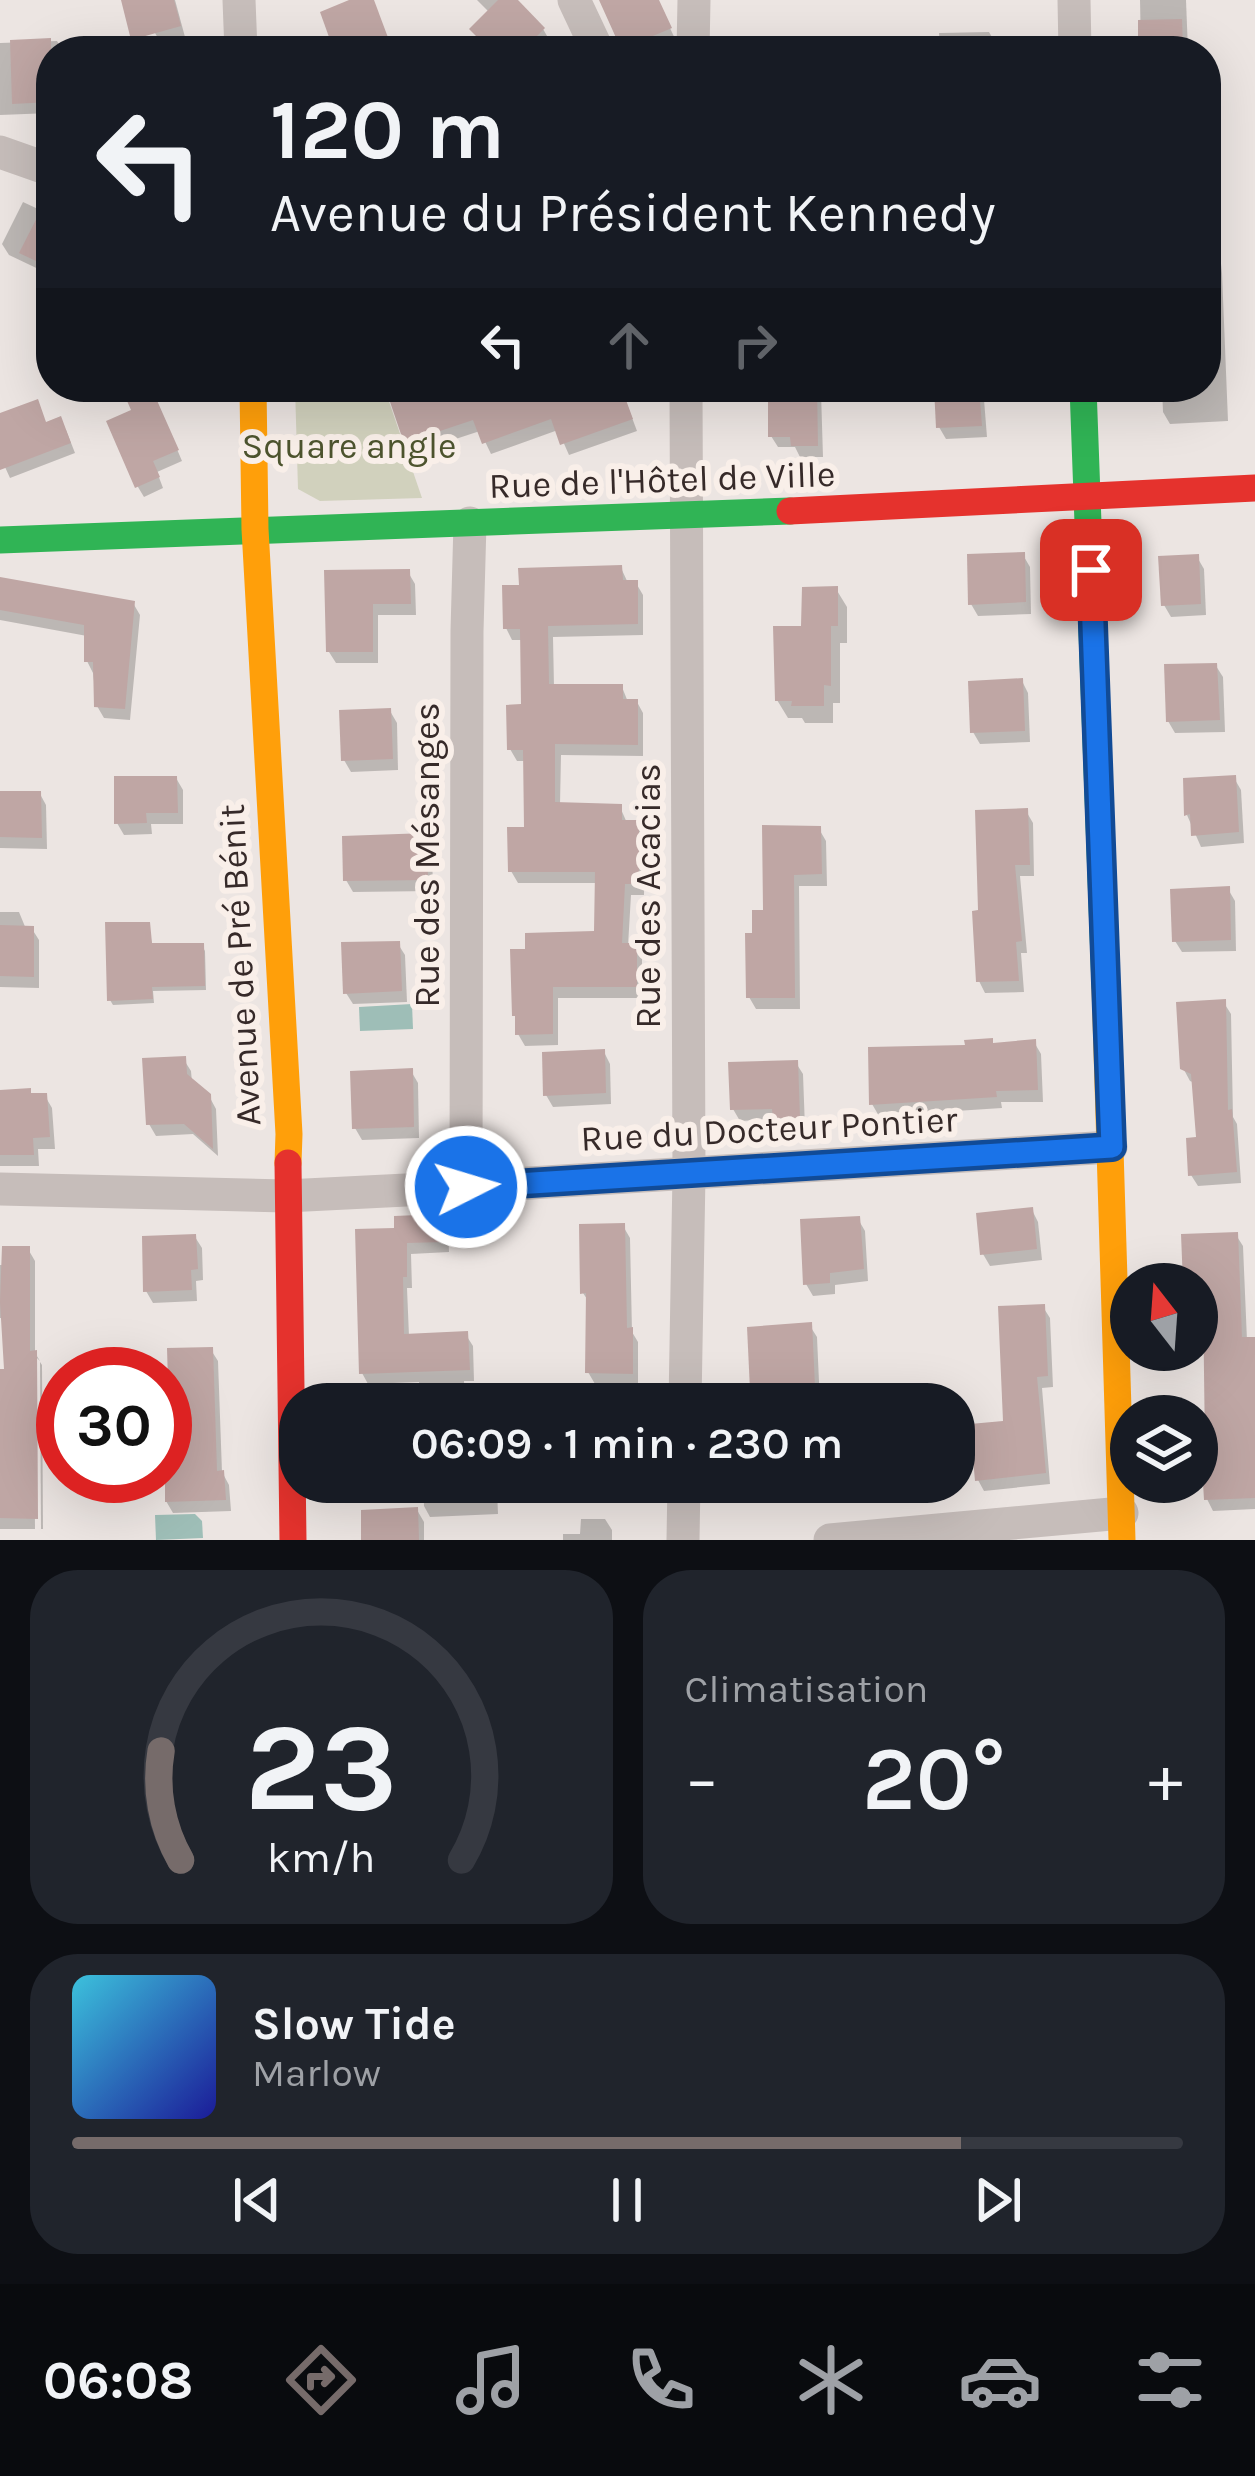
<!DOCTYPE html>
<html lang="fr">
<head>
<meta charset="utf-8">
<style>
	:root { --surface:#171b24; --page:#20242c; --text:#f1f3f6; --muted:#9ea1a6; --line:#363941; --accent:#766b6a }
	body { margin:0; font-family:Karla,sans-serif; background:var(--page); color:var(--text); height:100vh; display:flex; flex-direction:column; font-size:45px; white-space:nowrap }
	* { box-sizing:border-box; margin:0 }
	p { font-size:39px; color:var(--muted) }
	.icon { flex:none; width:66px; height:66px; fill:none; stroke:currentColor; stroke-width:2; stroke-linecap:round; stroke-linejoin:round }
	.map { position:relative; height:1540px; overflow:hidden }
	.panel { display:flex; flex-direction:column; gap:30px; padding:30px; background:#0d0f14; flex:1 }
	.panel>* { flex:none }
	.banner { position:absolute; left:36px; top:36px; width:1185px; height:366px; border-radius:48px; box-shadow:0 12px 48px #0002; background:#171b24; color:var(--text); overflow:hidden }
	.needle { width:78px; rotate:343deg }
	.controls { position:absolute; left:1110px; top:1263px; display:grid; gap:24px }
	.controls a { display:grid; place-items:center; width:108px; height:108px; border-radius:50%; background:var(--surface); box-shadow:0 12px 48px #0002; font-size:60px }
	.speed { position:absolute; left:36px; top:1347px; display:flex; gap:24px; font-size:60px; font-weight:700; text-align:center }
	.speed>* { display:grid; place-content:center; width:156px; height:156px; border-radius:50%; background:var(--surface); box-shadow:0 12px 48px #0002; line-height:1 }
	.speed .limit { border:18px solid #d22; background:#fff; color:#111 }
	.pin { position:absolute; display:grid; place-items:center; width:102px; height:102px; color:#fff; margin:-51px; border-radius:24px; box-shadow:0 6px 18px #0006 }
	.me { position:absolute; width:132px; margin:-66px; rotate:85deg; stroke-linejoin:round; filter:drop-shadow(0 0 9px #0008) }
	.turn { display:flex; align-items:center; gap:42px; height:252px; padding:0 36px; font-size:54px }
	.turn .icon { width:156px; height:156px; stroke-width:2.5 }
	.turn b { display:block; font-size:84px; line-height:102px }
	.lanes { display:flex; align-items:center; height:114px; padding:0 36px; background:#0003; justify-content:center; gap:60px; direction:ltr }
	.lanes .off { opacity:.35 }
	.big { font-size:90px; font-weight:600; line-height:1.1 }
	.panel .card { flex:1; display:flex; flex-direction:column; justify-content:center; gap:18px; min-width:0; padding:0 42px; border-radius:48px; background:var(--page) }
	.panel .dial { align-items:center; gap:0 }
	.dial svg { height:312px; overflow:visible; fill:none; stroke:var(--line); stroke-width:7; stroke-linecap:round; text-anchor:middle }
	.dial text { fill:var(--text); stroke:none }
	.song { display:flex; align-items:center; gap:36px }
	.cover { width:144px; height:144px; border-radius:18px; background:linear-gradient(135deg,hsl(190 70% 55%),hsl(240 70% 35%)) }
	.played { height:12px; border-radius:6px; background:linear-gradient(90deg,var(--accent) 80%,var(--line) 80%) }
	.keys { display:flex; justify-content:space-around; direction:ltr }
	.heat { display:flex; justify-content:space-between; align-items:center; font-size:66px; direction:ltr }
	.panel .tiles { flex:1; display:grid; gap:30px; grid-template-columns:1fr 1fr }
	.card:last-child { grid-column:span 2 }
	.trip { position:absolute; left:279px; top:1383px; width:696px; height:120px; border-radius:48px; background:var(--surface); box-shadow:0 12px 48px #0002; font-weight:600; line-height:120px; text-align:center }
	.menu { display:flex; height:192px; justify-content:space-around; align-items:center; background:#090b0e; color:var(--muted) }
	.menu .icon { width:84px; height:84px }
	.menu .on { color:var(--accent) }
	.menu b { font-size:54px; color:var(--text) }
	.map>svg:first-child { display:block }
</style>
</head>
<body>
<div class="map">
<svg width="1255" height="1540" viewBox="0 0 1255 1540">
	<rect width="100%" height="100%" fill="#ece5e2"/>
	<polygon fill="#d1d1bd" points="295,387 384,387 422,498 320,501 298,489"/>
	<g fill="#9ebeb7">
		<polygon points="412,1004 413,1029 360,1031 359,1007"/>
		<polygon points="195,1514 202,1521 203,1538 156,1540 155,1515"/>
	</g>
	<g fill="#0003">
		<polygon points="147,0 175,0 185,37 161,43 155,33"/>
		<polygon points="477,0 514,0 543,29 550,41 540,51 489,51 473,29 490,13"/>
		<polygon points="602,0 657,0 676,41 652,51 625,51"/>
		<polygon points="1140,0 1186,0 1188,51 1141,51"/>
		<polygon points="989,32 996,44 996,51 940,51 939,33"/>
		<polygon points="790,36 797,51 754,51 754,37"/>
		<polygon points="57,41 63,51 51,51 51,113 0,115 0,43"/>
		<polygon points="23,202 51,215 51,275 9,255 2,244"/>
		<polygon points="1206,243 1213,243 1220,254 1222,273 1228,421 1170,424 1163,412 1162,387 1206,387"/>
		<polygon points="124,387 174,387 154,395 182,461 157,472 163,488 144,497 138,487 135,412"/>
		<polygon points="416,387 445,387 450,401 490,387 523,387 528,401 570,387 615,387 628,407 637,431 569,455 558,430 491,454 480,431 413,453 406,441"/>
		<polygon points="771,387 818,387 821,392 823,457 800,457 795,447 778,447 771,436"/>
		<polygon points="937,387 983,387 987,437 946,439 939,427"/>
		<polygon points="0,415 48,437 66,430 75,453 10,478 0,456"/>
		<polygon points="1023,555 1030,567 1031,614 978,616 971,604"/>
		<polygon points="1197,557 1204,569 1206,615 1171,617 1164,605"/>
		<polygon points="621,568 628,583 636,583 643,595 643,635 553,637 554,687 622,687 628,702 637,702 643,713 643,756 561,755 560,805 620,807 627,823 638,823 645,835 644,895 631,895 628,946 636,946 642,958 642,998 558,998 558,1045 525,1046 518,1034 518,1021 515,1015 597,934 598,883 518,883 511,871 527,829 526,761 517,761 510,749 524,707 523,640 512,640 506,628"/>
		<polygon points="408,572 415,584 416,615 378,615 378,663 336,663 329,652 327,573"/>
		<polygon points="0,580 133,603 140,615 130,720 104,718 97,706 93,673 87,661 87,636 0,620"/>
		<polygon points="836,589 847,607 847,643 840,643 840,703 833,703 833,723 805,723 802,718 788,718 777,700 803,629"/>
		<polygon points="1216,666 1223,677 1225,732 1175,733 1168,721"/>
		<polygon points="1022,681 1028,693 1030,742 980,744 973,732"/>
		<polygon points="390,711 397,723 398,770 351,772 344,760"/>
		<polygon points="176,778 183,790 183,824 151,824 152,834 124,835 117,823"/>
		<polygon points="1234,778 1241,790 1244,843 1201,847 1187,815"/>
		<polygon points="0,794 40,794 46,805 47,849 0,848"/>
		<polygon points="1026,811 1033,823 1034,876 1020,876 1027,953 1021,953 1024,992 985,993 979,981 981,913"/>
		<polygon points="819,829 826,841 827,886 799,886 800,1009 756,1009 749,997 755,935 766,913"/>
		<polygon points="425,836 432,848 433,891 353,892 346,880"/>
		<polygon points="1228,889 1235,901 1236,951 1182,952 1175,941"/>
		<polygon points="0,912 19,912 26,929 32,929 39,940 39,988 0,987"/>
		<polygon points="149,925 152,946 202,946 205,951 206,990 153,991 154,1003 113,1005 110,1000"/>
		<polygon points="398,944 405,955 407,1002 353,1004 346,993"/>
		<polygon points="1224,1003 1231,1014 1233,1117 1237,1124 1241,1183 1198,1186 1191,1175 1199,1140 1195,1083 1190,1081 1183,1068"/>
		<polygon points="1034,1042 1041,1054 1043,1102 1001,1102 1002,1108 879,1116 872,1104 994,1046"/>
		<polygon points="604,1052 610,1064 611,1104 553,1107 546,1095"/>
		<polygon points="184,1060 191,1071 192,1082 209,1096 216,1109 218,1156 193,1134 156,1136 149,1124"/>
		<polygon points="796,1063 803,1074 805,1128 782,1128 777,1119 740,1121 733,1109"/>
		<polygon points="411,1071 418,1083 419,1138 362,1140 355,1128"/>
		<polygon points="0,1093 45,1096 52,1108 55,1149 38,1149 39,1166 0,1166"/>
		<polygon points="1032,1210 1038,1222 1042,1260 990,1266 983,1254"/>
		<polygon points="442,1217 448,1229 449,1252 411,1254 412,1288 407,1288 409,1336 466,1335 473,1346 474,1381 464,1381 465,1404 419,1404 419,1382 368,1384 362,1373 397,1231"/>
		<polygon points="858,1219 865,1231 868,1281 835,1285 835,1294 813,1296 806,1284"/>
		<polygon points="623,1226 630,1238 632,1332 638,1342 638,1404 608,1404 607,1384 595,1384 588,1372 589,1302 583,1293"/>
		<polygon points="1236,1235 1243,1246 1247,1340 1255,1343 1255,1509 1213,1511 1207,1499 1206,1307 1197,1307 1197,1284 1186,1284"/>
		<polygon points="195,1237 202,1248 203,1280 196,1281 197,1301 153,1303 146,1291"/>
		<polygon points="28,1249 35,1261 35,1353 40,1361 34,1355 35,1529 0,1529 0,1372 7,1372 4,1318 0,1318 0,1265 5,1265"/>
		<polygon points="1043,1307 1050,1318 1053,1387 1042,1388 1050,1484 984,1491 978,1480 1006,1424"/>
		<polygon points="810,1326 817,1337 820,1404 788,1404 788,1399 759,1400 753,1389"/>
		<polygon points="211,1350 218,1361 222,1472 229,1485 231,1511 173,1513 166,1501 165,1454 174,1453"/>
		<polygon points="40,1362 42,1365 43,1529 41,1529"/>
		<polygon points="423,1482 493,1482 497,1489 498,1514 430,1517 424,1506"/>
		<polygon points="595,1482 638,1482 638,1487 598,1487"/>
		<polygon points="791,1482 863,1482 863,1492 798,1498"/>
		<polygon points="417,1510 424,1522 424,1540 364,1540"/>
		<polygon points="581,1519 605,1519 612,1530 612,1540 563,1540 563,1534 580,1534"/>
	</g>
	<g fill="#bfa6a4">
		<polygon points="121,0 174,0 181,26 131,40"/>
		<polygon points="349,0 374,0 393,51 334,51 320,12"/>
		<polygon points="498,0 518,0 545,28 522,51 491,51 469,29"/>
		<polygon points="599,0 659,0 672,28 648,38 653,51 622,51"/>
		<polygon points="1182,19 1183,51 1138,51 1138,20"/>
		<polygon points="51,38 51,102 12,104 10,40"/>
		<polygon points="51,190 51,268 19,253"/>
		<polygon points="121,387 151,387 179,450 153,461 160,477 135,488 106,421 131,410"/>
		<polygon points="406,387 446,387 450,398 481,387 523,387 527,399 561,387 618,387 620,393 623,392 633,419 560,445 551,419 482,444 473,420 404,443 387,393"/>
		<polygon points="768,387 817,387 818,446 791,446 790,437 768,437"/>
		<polygon points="934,387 979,387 982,426 936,428"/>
		<polygon points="38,399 46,422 61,416 71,443 0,470 0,413"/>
		<polygon points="1025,552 1026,602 968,605 967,554"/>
		<polygon points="1199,554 1201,604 1161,606 1158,556"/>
		<polygon points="622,565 623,580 638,580 638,624 548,626 549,684 623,684 623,699 638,699 638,745 555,744 555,802 622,804 622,820 639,820 639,884 625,884 622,943 637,943 637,987 553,987 553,1034 515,1035 515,1016 512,1016 510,949 525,949 525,933 594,931 595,872 508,872 507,827 524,827 523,750 507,750 506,705 521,704 520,629 503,629 502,585 519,585 518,568"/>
		<polygon points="410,569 411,604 373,604 373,652 326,652 324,570"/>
		<polygon points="0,577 135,601 125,709 94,707 93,662 84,662 84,625 0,610"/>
		<polygon points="838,586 838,626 831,626 831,686 824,685 824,706 791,706 792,701 775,701 773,626 801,626 802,587"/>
		<polygon points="1217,663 1220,720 1166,722 1164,664"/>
		<polygon points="1023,678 1025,731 970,733 968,681"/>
		<polygon points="391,708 393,759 341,761 339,710"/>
		<polygon points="1236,775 1239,832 1191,836 1190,814 1184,816 1183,778"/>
		<polygon points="114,776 177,776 178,813 146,813 147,823 114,824"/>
		<polygon points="0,791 41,791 42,838 0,837"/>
		<polygon points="1028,808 1030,865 1015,865 1022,941 1016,942 1019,981 976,982 972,911 978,910 975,810"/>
		<polygon points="762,825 821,826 822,874 794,875 795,998 746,998 745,933 752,933 752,910 763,910"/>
		<polygon points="427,833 428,880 343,881 342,836"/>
		<polygon points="1230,886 1231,940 1172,942 1170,889"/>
		<polygon points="105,922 150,922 152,943 204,943 205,986 152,987 153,999 107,1001"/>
		<polygon points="0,925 34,926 34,977 0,976"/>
		<polygon points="400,941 402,991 343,994 341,942"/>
		<polygon points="1226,999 1228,1110 1232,1109 1237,1172 1188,1176 1186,1138 1196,1137 1191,1074 1180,1069 1176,1002"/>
		<polygon points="993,1038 993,1043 1036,1039 1038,1090 996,1091 997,1097 869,1105 868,1047 965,1045 964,1040"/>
		<polygon points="605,1049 606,1093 543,1096 542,1052"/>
		<polygon points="186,1056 187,1074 211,1094 213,1149 184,1124 146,1125 142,1058"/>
		<polygon points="798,1060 800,1118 773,1118 772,1109 730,1110 728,1062"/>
		<polygon points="413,1068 414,1127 352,1129 350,1071"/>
		<polygon points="31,1088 31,1093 47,1093 50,1137 33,1138 34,1155 0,1155 0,1090"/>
		<polygon points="1033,1207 1037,1249 980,1255 976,1213"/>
		<polygon points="443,1214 444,1242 407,1243 407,1277 403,1277 404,1334 468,1331 470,1370 359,1374 355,1229 394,1228 394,1216"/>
		<polygon points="860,1216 864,1269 830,1273 830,1283 803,1285 800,1219"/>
		<polygon points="625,1223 627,1328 633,1327 633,1374 585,1373 586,1293 580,1294 579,1224"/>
		<polygon points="1238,1232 1242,1337 1255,1337 1255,1498 1204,1500 1201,1448 1205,1448 1203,1296 1197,1296 1197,1284 1183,1284 1181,1234"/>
		<polygon points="196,1234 198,1269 191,1270 192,1290 143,1292 142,1236"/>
		<polygon points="2,1246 30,1246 30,1351 37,1350 38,1519 0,1518 0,1369 4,1369 0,1302"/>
		<polygon points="1045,1304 1048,1376 1037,1377 1046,1473 975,1481 970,1424 1003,1421 998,1306"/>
		<polygon points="812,1322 815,1387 750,1390 747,1327"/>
		<polygon points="213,1347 217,1471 224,1470 226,1500 165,1502 165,1451 170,1450 167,1348"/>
		<polygon points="418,1507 419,1540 361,1540 361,1510"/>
	</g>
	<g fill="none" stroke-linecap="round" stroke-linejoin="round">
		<g stroke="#c6bdba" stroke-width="33">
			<polyline points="239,0 241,51"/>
			<polyline points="574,0 598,51"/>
			<polyline points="1074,0 1075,51"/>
			<polyline points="693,51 694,0"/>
			<polyline points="0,152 51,170"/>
			<polyline points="466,1187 467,631 470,523"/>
			<polyline points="0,1189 286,1196 466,1187 1111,1147"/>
			<polyline points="685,1404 689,1174 686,387"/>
			<polyline points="683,1540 684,1482"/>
			<polyline points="830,1540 1122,1513"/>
		</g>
		<g stroke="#30b455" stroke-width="27">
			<polyline points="1083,387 1105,986"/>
			<polyline points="0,540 790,511"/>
		</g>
		<g stroke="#ff9f0a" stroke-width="27">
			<polyline points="253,387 255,529 289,1134 288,1163"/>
			<polyline points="1105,986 1122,1540"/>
		</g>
		<g stroke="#e5322d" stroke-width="27">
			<polyline points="790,511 1255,488"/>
			<polyline points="288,1163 293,1540"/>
		</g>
	</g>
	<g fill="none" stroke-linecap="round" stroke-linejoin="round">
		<g stroke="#114b97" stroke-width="30">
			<polyline id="route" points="466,1187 1112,1147 1091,570"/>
		</g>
		<use href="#route" stroke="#1a73e8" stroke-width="21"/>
	</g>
	<g text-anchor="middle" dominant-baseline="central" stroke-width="12" stroke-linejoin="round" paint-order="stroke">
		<g font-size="36" fill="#4d542e" stroke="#f9efe9">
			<text x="349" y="446">Square angle</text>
		</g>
		<g font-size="36" fill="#362a29" stroke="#f9efe9">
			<text transform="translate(662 480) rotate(-2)">Rue de l'Hôtel de Ville</text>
			<text transform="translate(427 855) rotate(-90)">Rue des Mésanges</text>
			<text transform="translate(648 896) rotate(-90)">Rue des Acacias</text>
			<text transform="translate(240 965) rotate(-93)">Avenue de Pré Bénit</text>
			<text transform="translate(769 1129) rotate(-3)">Rue du Docteur Pontier</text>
		</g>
	</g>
</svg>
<div class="controls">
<a><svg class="needle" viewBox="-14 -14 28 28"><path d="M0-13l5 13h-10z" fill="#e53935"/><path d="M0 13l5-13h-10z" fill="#9ea1a6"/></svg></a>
<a><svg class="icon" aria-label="layers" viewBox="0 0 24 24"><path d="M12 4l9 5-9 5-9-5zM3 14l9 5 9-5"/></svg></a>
</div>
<div class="speed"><div class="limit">30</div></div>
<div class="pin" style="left:1091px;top:570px;background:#d93025"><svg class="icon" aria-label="arrive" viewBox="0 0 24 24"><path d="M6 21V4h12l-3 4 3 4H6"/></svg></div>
<svg class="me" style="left:466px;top:1187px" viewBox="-20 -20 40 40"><circle r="17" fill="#1a73e8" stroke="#fff" stroke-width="3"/><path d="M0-11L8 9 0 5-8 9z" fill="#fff"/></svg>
<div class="trip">06:09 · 1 min · 230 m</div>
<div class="banner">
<div class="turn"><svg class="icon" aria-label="left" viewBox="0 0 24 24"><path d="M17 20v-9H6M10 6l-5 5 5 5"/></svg><div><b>120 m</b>Avenue du Président Kennedy</div></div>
<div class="lanes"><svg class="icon" aria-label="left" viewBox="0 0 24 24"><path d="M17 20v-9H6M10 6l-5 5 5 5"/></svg><svg class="icon off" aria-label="ahead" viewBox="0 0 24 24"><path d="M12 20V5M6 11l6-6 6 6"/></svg><svg class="icon off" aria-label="right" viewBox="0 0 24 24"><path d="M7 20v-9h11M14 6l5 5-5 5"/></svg></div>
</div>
</div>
<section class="panel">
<div class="tiles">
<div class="card dial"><svg viewBox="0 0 100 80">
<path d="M14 69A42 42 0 1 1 86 69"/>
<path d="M14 69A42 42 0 0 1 9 41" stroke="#766b6a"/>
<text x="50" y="56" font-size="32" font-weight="700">23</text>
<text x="50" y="72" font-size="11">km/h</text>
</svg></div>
<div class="card"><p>Climatisation</p>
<div class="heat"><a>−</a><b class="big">20°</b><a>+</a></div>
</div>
<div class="card">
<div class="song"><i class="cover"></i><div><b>Slow Tide</b><p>Marlow</p></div></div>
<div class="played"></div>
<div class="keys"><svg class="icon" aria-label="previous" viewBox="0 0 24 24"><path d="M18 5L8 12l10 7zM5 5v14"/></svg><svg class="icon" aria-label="pause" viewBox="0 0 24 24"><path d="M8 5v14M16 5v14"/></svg><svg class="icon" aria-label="next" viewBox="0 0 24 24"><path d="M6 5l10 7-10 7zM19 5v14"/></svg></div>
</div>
</div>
</section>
<nav class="menu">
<b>06:08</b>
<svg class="icon on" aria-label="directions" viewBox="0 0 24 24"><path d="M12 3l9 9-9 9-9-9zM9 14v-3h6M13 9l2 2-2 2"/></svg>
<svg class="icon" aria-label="music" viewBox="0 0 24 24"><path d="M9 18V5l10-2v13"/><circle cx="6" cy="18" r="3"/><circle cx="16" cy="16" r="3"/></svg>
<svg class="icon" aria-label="phone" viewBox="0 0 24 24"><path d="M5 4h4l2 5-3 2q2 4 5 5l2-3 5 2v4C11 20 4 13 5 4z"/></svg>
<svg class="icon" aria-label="climate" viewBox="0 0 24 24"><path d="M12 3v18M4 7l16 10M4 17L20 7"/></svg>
<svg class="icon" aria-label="car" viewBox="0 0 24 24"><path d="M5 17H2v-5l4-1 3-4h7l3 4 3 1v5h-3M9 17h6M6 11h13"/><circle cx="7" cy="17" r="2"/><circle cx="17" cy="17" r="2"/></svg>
<svg class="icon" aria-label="filters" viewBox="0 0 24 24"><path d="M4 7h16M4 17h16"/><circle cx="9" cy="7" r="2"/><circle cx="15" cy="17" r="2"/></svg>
</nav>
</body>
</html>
